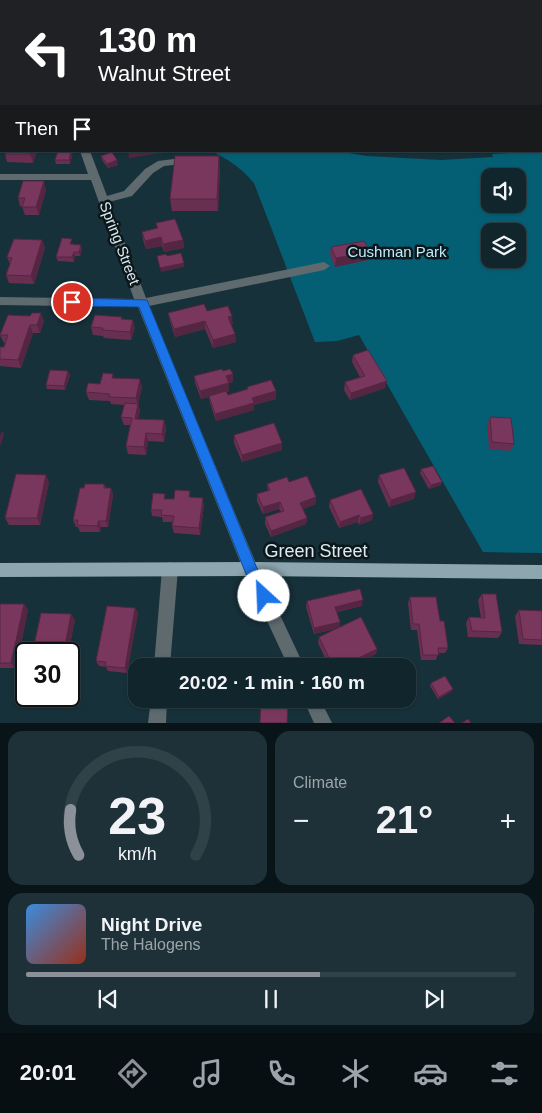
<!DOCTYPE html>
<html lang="en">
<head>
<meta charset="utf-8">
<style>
	:root { --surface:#11252c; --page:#1e3138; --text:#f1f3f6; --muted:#9ca5a9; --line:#304248; --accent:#8c9099 }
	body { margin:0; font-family:Arial,sans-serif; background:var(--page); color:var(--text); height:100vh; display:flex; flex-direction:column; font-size:19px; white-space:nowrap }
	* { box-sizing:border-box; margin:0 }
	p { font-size:16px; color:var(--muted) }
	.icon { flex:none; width:28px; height:28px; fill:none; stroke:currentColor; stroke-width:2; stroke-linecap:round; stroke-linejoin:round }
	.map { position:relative; height:723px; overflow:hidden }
	.panel { display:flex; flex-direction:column; gap:8px; padding:8px; background:#091418; flex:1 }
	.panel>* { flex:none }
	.top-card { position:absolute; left:0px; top:0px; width:542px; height:152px; box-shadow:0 1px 4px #0004,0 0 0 1px var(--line); background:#202124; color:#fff; overflow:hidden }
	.buttons { position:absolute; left:481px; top:168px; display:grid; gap:10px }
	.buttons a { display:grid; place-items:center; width:45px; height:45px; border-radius:10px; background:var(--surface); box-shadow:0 1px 4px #0004,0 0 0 1px var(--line); font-size:25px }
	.speed { position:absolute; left:15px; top:642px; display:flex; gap:10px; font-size:25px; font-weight:700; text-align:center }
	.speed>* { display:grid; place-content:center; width:65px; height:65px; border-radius:50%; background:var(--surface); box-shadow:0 1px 4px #0004,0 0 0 1px var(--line); line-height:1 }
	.speed .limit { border:2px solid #111; border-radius:8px; background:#fff; color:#111 }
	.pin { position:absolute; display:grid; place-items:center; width:42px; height:42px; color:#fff; margin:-21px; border:2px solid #fff; border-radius:50%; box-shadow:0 1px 5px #0007 }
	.me { position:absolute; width:55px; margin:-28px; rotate:335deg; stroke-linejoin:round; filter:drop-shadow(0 0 4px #0008) }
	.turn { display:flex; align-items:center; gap:18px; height:105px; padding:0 15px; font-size:22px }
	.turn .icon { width:65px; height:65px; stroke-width:2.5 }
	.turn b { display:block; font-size:35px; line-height:42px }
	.then { display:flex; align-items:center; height:48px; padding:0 15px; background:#0003; gap:10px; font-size:19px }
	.big { font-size:38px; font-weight:700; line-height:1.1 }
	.panel .card { flex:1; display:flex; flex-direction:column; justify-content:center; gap:8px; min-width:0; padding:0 18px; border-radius:15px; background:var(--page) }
	.panel .dial { align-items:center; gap:0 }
	.dial svg { height:130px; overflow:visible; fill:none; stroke:var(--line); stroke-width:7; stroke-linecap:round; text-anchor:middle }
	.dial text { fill:var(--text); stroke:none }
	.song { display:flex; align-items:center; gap:15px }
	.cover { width:60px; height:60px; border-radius:8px; background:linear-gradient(135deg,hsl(210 70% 55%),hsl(10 70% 35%)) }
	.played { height:5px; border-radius:2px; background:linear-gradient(90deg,var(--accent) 60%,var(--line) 60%) }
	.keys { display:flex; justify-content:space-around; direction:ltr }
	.heat { display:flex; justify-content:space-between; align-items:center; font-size:28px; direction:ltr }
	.panel .tiles { flex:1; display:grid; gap:8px; grid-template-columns:1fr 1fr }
	.card:last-child { grid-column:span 2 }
	.trip { position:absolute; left:128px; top:658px; width:288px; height:50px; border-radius:15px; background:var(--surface); box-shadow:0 1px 4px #0004,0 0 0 1px var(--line); font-weight:700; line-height:50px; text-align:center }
	.dock { display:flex; height:80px; justify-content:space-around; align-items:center; background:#070f12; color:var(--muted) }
	.dock .icon { width:35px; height:35px }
	.dock .selected { color:var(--accent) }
	.dock b { font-size:22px; color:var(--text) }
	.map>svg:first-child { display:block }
</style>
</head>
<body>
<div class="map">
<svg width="542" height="723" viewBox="0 0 542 723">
	<rect width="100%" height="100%" fill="#17313a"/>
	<path fill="#055f74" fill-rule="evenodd" d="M542,149v404l-59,-1 -124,-217 -22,6 -22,1 -61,-159c-13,-15 -25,-24 -44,-32h127l30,5 74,4 52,-3 -1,-3 49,-3zM490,176h28v28h-28zM490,231h28v28h-28z"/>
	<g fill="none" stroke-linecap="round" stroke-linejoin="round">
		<g fill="#5e6a6e" fill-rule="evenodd">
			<polygon points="536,0 542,0 542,3 541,1"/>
			<rect x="0" y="16" width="1" height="4"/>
			<polygon points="80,151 90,151 107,196 124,191 145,169 158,161 190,157 195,160 190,163 164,166 153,173 132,196 109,202 146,298 324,262 330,266 324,270 149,306 257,566 304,666 288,666 243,569 138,307 0,305 0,297 134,299 91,180 0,180 0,174 88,174"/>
			<polygon points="170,562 175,564 178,569 170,666 154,666 162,569 165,564"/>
			<polygon points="151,699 167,699 166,723 148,723"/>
			<polygon points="303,699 320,699 332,723 314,723"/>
		</g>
		<g fill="#8da6af" fill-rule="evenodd">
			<rect x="0" y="70" width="1" height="6"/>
			<polygon points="251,562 542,565 542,579 251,576 0,577 0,563"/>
		</g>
	</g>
	<g fill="#692f51">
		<polygon points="228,0 242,0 242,1 229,1"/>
		<rect x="541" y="77" width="1" height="27"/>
		<polygon points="37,151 33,163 7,162 5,154"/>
		<polygon points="73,151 70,164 56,164 55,160"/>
		<polygon points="101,156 118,165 108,168 102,160"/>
		<polygon points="220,168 218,211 172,211 170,199"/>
		<polygon points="46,190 39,215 25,215 22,207 20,206 18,198"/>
		<polygon points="156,223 183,240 184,248 164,252 162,246 146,249 143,240 142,232 157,228"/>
		<polygon points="42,240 45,248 34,284 9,283 6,275 10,264 7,257"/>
		<polygon points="73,243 73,244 82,249 80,256 75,256 74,262 58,261 56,257"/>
		<polygon points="331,247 370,252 368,260 335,267 330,255"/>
		<polygon points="207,311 233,324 231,324 235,334 236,342 213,348 205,329 175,337 170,321 168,313"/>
		<polygon points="8,315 44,321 40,333 33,333 21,368 0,366 0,347 4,347 6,343 4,343 0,335"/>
		<polygon points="122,317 122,319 135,328 131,340 104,338 103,336 93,335 91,327"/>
		<polygon points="353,355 385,388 350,400 344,390 345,382 360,377 352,362"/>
		<polygon points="233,374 233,382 229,383 229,391 226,392 228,395 247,390 247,387 276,399 254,405 254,410 216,421 210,403 209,397 201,399 195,383 194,376"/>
		<polygon points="70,375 65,390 47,389 46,385"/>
		<polygon points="114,378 142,387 138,404 140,411 138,419 164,420 166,428 164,442 148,441 146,455 128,454 126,446 130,425 124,425 121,417 124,405 111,404 110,401 89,400 86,392 100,384"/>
		<polygon points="490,417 514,444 510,451 489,449 487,424"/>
		<polygon points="234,435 282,443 282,450 242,462 234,443"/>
		<polygon points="421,469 441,485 429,489 420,473"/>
		<polygon points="379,475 414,499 389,507 378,482"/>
		<polygon points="49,482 40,525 9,525 5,518"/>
		<polygon points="289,482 316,504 303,509 307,518 306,524 271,537 265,524 265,517 281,512 279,509 263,514 257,501 257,494 268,491 267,484"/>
		<polygon points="104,484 106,488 111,488 113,495 108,527 101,527 100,532 80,532 78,527 76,527 73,520 84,488"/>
		<polygon points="191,498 204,505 200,535 174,533 172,526 173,522 163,522 162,517 152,516 151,510 166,499 174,499"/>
		<polygon points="330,500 373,514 372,520 359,525 358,522 339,528 329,507"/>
		<polygon points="482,594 502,632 498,638 468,637 466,623 469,617 481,618 478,600"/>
		<polygon points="410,597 440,621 448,648 445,653 438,653 436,660 421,660 417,630 411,630 408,603"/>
		<polygon points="307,601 362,606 337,612 340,622 339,628 314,634 306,607"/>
		<polygon points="0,604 24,604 28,610 16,668 0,668"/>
		<polygon points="135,608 138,613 127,673 108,671 106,667 99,666 96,661"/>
		<polygon points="519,610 542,611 542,645 519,644 515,616"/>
		<polygon points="75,620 68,654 36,654 33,650"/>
		<polygon points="319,637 377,649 376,654 351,666 329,666 318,643"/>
		<polygon points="69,669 80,670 81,672 78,686 69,685"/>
		<polygon points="431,683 453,689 451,692 438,699 430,686"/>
		<polygon points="385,699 402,699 388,706"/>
	</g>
	<g fill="#552642">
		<polygon points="31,151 37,151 33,163 30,154"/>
		<polygon points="71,151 73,151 70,164 69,160"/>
		<polygon points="128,151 160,151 161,153 129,158"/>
		<polygon points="219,156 220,168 218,211 217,199"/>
		<polygon points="117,160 118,165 108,168 107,164"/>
		<polygon points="44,181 46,190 39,215 36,207"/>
		<polygon points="161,237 162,246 146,249 145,241"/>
		<polygon points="42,240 45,248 34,284 31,276"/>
		<polygon points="183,240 184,248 164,252 163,244"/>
		<polygon points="81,245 82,249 80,256 79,252"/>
		<polygon points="74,252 75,256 74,262 72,257"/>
		<polygon points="370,252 368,260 335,267 336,258"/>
		<polygon points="184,263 184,267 161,272 160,268"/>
		<polygon points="41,313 44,321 40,333 37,325"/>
		<polygon points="232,316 233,324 228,325 228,317"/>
		<polygon points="133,320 135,328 131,340 130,332"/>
		<polygon points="205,321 205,329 175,337 174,329"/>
		<polygon points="30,325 33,333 21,368 18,360"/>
		<polygon points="235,334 236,342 213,348 213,340"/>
		<polygon points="68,371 70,375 65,390 64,386"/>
		<polygon points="233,374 233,382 229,383 229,391 201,399 200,391 226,376"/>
		<polygon points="140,379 142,387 138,406 136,398"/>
		<polygon points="387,381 385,388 350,400 351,393"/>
		<polygon points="276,391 276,399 254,405 254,410 216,421 215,414 252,398"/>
		<polygon points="138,404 140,411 137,427 135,419"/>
		<polygon points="164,420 166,428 164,442 162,434"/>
		<polygon points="2,431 4,434 0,446 0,436"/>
		<polygon points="146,433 148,441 146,455 144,447"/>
		<polygon points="282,443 282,450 242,462 242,455"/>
		<polygon points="46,475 49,482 40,525 37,518"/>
		<polygon points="442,482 441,485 429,489 431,485"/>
		<polygon points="111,488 113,495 108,527 106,521"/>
		<polygon points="416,492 414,499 389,507 391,500"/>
		<polygon points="316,497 316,504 300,510 300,503"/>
		<polygon points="203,498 204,505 200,535 199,528"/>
		<polygon points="280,502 279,509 263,514 263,507"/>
		<polygon points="373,514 372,520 359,525 361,518"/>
		<polygon points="359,515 358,522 339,528 340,522"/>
		<polygon points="307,518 306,524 271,537 271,531"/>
		<polygon points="98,521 101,527 100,532 98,526"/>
		<polygon points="363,600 362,606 334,612 335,607"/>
		<polygon points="24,604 28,610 16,668 11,663"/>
		<polygon points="135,608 138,613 127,673 125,668"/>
		<polygon points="71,614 75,620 68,654 66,654 64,651"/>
		<polygon points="340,622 339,628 314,634 314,628"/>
		<polygon points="377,649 376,654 351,666 342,666"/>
		<polygon points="80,670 81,672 78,686 76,684"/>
		<polygon points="453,689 451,692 438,699 439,697"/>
		<polygon points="415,691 414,693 406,697 406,695"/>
		<polygon points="398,699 402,699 388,706 389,703"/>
	</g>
	<g fill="#7a375e" stroke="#552642">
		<rect x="66" y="0" width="16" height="1"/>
		<polygon points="473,0 487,0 488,1 473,1"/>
		<polygon points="541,77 542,77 542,91 541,89"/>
		<rect x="0" y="116" width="1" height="8"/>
		<polygon points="6,151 31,151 30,154 5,154"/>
		<polygon points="58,151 71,151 69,160 55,160"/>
		<polygon points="112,152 117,160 107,164 101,156"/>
		<polygon points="175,156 219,156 217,199 170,199"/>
		<polygon points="23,181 44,181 36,207 22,207 25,198 18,198"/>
		<polygon points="175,219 183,240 163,244 161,237 145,241 142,232 158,228 156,223"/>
		<polygon points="62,238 72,239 70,244 81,245 79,252 74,252 72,257 56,257"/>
		<polygon points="14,239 42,240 31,276 6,275 12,258 7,257"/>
		<polygon points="364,241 370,252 336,258 331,247"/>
		<polygon points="181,253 184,263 160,268 157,256 166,254 167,256"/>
		<polygon points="204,304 207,311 228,306 232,316 228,317 235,334 213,340 205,321 174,329 168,313"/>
		<polygon points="32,313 41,313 37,325 30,325 18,360 0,359 0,347 4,347 8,335 0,335 8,315 30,316"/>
		<polygon points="95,315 122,317 121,319 133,320 130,332 102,330 103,328 91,327"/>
		<polygon points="368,350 387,381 351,393 345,382 365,376 353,355"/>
		<polygon points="222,369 223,371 230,369 233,374 226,376 229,383 200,391 194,376"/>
		<polygon points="50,370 68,371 64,386 46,385"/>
		<polygon points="103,373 113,374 112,378 140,379 136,398 109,397 110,394 86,392 88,383 100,384"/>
		<polygon points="271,380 276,391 252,398 254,403 215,414 209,396 226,391 228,395 248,389 247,387"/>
		<polygon points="125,403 138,404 135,419 164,420 162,434 146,433 144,447 126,446 132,418 121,417"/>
		<polygon points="490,417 511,418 514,444 492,442"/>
		<polygon points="274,423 282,443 242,455 234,435"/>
		<polygon points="433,466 442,482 431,485 421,469"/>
		<polygon points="404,468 416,492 391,500 379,475"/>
		<polygon points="16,474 46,475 37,518 5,518"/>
		<polygon points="307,476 316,497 300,503 307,518 271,531 265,517 284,511 280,502 263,507 257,494 270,490 267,484 287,477 289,482"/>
		<polygon points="85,484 104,484 104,488 111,488 106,521 98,521 98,526 77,525 78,520 73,520 80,488 84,488"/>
		<polygon points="361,489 373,514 361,518 359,515 340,522 330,500"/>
		<polygon points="175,490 190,491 189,497 203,498 199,528 172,526 174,516 161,515 162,510 151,510 153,493 165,494 164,499 174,499"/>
		<polygon points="360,589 363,600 335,607 340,622 314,628 307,601"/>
		<polygon points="482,594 496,594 502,632 472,631 469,617 485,618"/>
		<polygon points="410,597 436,597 440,621 444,621 448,648 438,648 439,655 423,655 419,624 413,624"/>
		<polygon points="0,604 24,604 11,663 0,663"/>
		<polygon points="107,606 135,608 125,668 105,666 106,662 96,661"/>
		<polygon points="519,610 542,611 542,640 523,639"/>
		<polygon points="41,613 71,614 64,651 33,650"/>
		<polygon points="361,617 377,649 342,666 333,666 319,637"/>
		<polygon points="69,669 80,670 76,684 69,683"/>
		<polygon points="406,673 415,691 406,695"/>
		<polygon points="445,676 453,689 439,697 431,683"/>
		<polygon points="261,699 288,699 287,723 260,723"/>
		<polygon points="387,699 398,699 389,703"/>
		<polygon points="449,716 455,723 439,723"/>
		<polygon points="468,719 471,723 462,723"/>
	</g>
	<polygon fill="#1a73e8" stroke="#114b97" points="72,298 147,300 256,566 271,596 269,601 264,603 259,601 246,574 139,307 72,306 66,302"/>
	<g text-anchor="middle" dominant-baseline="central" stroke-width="5" stroke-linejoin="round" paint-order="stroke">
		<g font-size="15" fill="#dcebf1" stroke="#0c171b">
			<text transform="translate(120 243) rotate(69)">Spring Street</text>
		</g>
		<g font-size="15" fill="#bdecfd" stroke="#0c171b">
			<text x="397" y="251">Cushman Park</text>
		</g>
		<g font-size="18" fill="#dcebf1" stroke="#0c171b">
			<text x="316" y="551">Green Street</text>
		</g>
	</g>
</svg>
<div class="buttons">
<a><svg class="icon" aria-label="sound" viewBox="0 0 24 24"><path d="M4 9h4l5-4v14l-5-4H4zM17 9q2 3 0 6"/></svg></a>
<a><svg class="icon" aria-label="layers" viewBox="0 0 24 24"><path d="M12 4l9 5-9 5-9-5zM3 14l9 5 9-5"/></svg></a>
</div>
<div class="speed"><div class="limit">30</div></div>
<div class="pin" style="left:72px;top:302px;background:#d93025"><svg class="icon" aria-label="arrive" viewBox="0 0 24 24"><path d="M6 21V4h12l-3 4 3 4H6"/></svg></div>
<svg class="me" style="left:264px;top:596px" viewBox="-20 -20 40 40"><circle r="19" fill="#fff"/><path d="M0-13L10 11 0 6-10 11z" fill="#1a73e8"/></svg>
<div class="trip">20:02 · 1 min · 160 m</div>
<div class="top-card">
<div class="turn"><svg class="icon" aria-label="left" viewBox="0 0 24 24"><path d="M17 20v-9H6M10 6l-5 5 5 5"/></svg><div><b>130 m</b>Walnut Street</div></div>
<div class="then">Then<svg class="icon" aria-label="arrive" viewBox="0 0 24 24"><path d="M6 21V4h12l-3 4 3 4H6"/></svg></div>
</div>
</div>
<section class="panel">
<div class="tiles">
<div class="card dial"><svg viewBox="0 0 100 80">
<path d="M14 69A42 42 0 1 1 86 69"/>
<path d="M14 69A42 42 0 0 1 9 41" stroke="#8c9099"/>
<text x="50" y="56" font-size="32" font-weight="700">23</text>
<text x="50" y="72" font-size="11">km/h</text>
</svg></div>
<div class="card"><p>Climate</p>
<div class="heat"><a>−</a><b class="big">21°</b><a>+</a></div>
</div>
<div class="card">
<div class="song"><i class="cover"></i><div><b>Night Drive</b><p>The Halogens</p></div></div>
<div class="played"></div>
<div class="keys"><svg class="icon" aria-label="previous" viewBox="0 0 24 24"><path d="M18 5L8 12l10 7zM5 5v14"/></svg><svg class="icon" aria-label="pause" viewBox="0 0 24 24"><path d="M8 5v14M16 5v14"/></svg><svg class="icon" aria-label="next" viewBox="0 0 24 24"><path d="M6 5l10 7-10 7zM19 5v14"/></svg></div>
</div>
</div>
</section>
<nav class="dock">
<b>20:01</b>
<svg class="icon selected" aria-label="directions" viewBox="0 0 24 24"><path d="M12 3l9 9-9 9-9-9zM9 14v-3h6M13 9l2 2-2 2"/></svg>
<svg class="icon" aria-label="music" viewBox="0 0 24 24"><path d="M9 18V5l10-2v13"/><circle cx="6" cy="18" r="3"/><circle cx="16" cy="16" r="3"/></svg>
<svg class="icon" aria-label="phone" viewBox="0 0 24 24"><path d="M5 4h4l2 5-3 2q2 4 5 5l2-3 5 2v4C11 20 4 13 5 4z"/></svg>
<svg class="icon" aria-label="climate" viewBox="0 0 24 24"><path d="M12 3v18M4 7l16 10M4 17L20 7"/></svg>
<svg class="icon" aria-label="car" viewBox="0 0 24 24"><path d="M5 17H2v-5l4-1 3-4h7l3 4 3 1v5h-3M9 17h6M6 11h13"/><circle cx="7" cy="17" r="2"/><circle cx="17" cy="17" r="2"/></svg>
<svg class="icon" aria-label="filters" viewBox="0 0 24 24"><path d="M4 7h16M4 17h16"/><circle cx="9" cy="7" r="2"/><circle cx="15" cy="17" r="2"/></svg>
</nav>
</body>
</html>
